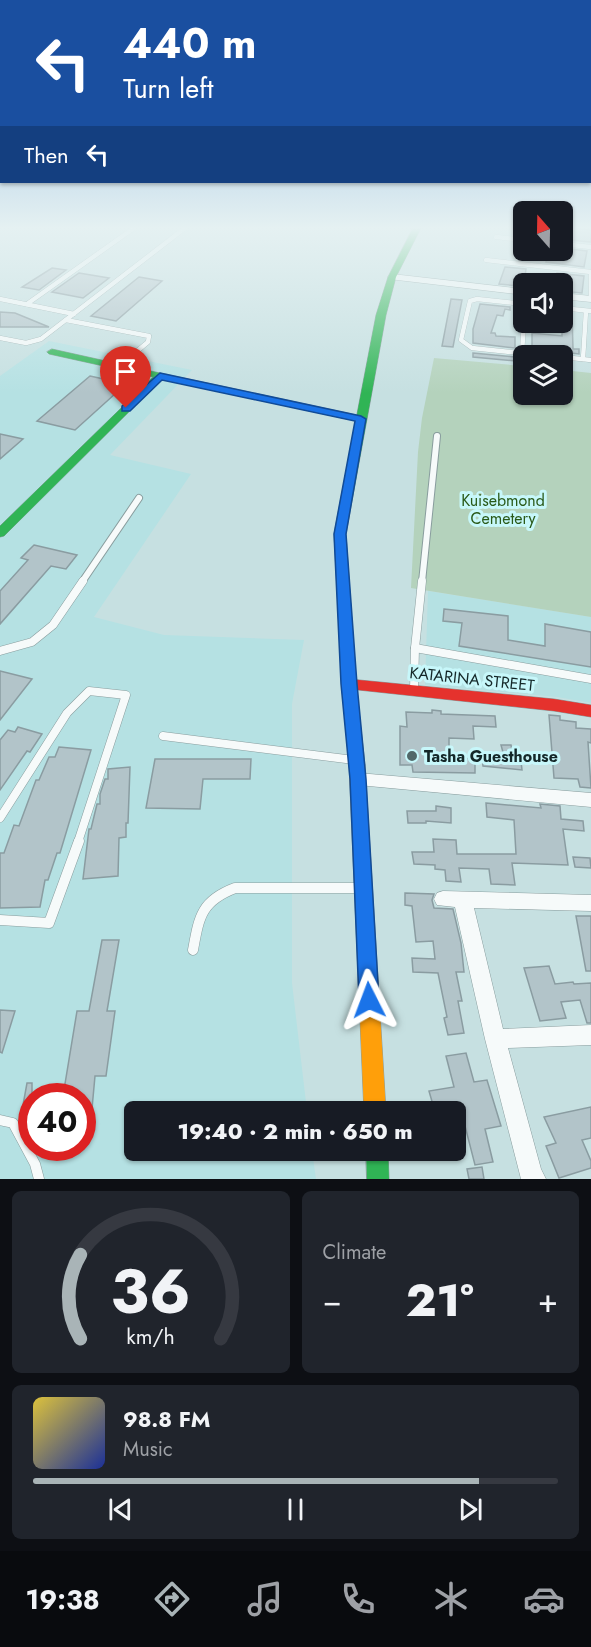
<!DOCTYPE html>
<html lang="en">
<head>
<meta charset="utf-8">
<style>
	:root { --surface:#171b24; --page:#20242c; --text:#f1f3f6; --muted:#9ea1a6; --line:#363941; --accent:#a9b4b7 }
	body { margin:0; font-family:Jost,sans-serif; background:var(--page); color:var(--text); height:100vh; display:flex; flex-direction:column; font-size:22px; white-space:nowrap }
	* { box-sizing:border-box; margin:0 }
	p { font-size:20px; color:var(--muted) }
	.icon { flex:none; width:33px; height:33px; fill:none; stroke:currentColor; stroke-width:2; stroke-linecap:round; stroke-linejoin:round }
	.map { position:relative; height:1179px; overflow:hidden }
	.sheet { display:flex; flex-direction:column; gap:12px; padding:12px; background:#0d0f14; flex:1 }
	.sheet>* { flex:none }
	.top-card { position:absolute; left:0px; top:0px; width:591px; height:183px; box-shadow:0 2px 4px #0004; background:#1a4fa0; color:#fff; overflow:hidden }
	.needle { width:39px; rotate:340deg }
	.tools { position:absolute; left:513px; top:201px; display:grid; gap:12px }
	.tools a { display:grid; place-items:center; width:60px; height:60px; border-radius:9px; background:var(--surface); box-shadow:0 2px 4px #0004; font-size:30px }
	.speed { position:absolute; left:18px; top:1083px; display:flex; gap:12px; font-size:30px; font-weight:700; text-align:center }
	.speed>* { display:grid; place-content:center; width:78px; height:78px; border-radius:50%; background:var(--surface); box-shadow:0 2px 4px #0004; line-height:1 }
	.speed .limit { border:9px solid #d22; background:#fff; color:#111 }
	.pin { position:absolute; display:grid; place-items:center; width:51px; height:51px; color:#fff; margin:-62px -26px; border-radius:50% 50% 50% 0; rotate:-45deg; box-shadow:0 0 6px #0007 }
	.pin .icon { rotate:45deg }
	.me { position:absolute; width:66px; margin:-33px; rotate:357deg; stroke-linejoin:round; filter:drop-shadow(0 0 4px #0008) }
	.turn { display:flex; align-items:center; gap:21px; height:126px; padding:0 24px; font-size:27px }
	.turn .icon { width:78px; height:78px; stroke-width:2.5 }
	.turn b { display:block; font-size:42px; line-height:51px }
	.then { display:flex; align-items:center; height:57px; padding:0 24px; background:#0003; gap:12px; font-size:22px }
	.big { font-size:45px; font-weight:800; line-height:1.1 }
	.sheet .tile { flex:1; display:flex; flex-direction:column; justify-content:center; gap:9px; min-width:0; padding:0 21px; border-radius:9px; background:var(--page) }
	.sheet .dial { align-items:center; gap:0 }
	.dial svg { height:156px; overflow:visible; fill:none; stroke:var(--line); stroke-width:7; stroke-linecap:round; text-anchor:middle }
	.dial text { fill:var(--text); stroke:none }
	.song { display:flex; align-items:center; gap:18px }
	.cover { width:72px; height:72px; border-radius:9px; background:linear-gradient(135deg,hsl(50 70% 55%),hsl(230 70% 35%)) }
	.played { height:6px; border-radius:3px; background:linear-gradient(90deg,var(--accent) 85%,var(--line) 85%) }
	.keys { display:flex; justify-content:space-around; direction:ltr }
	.heat { display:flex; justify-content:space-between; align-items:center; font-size:33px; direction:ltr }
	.sheet .tiles { flex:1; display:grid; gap:12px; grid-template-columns:1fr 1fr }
	.tile:last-child { grid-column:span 2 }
	.trip { position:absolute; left:124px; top:1101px; width:342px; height:60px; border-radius:9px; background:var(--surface); box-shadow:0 2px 4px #0004; font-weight:800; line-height:60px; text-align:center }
	.dock { display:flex; height:96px; justify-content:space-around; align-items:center; background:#090b0e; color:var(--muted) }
	.dock .icon { width:42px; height:42px }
	.dock .active { color:var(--accent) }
	.dock b { font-size:27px; color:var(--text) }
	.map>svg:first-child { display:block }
</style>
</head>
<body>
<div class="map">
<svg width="591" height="1179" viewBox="0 0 591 1179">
	<rect width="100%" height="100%" fill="#c6e0e1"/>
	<g fill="#b5e1e3" fill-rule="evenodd">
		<path d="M49,341l143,29 -82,85 81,19 -97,143 70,18 140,5 -12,64v279l15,128 -172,1v38l177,1 4,28h-316v-803zM32,1096h50v52h-50z"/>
		<polygon points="428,591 591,617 591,703 557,697 425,685"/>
	</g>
	<polygon fill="#b4d2bc" points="434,358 523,366 524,394 562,394 563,370 591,373 591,617 411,588 418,452 422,418"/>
	<g fill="#b2c4c9" stroke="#8a9ca1" stroke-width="1.5">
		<polygon points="571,228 591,230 591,242 570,240"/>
		<polygon points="570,249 587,251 584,267 546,262 548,250"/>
		<polygon points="505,267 526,269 524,283 519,283 519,286 499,284"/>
		<polygon points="52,268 66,270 39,290 22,287"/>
		<polygon points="79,273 109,278 83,298 52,292"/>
		<polygon points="557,273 584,276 582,293 562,291 562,284 556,282"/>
		<polygon points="139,277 162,281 116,321 91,316"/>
		<polygon points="451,299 462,300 453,347 442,346"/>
		<polygon points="480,304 510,307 510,310 505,309 503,316 497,315 491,333 495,333 496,336 515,337 515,348 473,343 473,329"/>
		<polygon points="0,312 15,313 49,327 0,327"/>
		<polygon points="562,313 572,314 573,349 579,349 579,354 532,348 532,333 562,336"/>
		<polygon points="473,353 515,357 516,361 473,357"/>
		<polygon points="90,376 126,384 75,430 37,421"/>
		<polygon points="0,434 23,439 0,459"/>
		<polygon points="34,545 77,555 66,569 51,566 0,624 0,591 28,560 21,558"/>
		<polygon points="444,609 508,616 508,640 545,646 545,624 591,632 591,667 459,646 462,623 443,621"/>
		<polygon points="0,671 32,679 0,720"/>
		<polygon points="432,710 441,711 441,714 495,716 496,727 473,726 474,739 449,738 449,757 475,759 475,773 413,772 412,765 400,765 400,726 407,727 406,712 432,713"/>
		<polygon points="549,715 560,716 560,720 576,722 576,728 591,729 591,743 588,742 591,788 580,787 578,779 554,778"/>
		<polygon points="18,727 42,734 30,752 27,751 0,790 0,740 8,730 15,732"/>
		<polygon points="501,745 511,745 514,760 521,761 522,770 483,766 482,755 504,756"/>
		<polygon points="59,747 91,750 60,853 57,853 48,880 45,880 40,907 0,908 0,853 4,853 14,825 19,826 36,780 39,780 49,757 55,757"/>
		<polygon points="155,759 251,759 250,779 203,779 200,809 146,808"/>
		<polygon points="130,767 128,823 126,823 126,837 119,838 118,876 83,879 89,829 91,829 97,804 100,804 100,794 105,779 108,779 108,769"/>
		<polygon points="486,803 541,808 540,804 560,806 561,819 583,821 584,831 563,829 568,865 512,863 515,885 491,884 489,869 459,868 461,882 446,881 445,870 435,869 435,865 414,864 412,852 434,852 433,839 456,840 457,854 516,854 514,820 487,817"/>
		<polygon points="436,806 451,808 451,823 426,821 426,823 408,823 407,811 436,811"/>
		<polygon points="573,857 590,858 591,868 575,867"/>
		<polygon points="405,893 434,894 432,900 434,908 453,909 461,943 464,972 456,972 462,1001 458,1001 464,1033 448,1035 444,1018 447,1017 438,973 413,972 412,958 435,959 433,941 416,942 412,906 405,905"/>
		<polygon points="576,916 591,916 591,971 586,971"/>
		<polygon points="102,940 119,940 107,1011 115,1011 106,1076 95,1076 89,1141 82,1141 82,1096 63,1096 77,1011 89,1011"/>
		<polygon points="549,966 555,984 573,982 574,984 591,983 591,1023 587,1023 580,1000 561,1002 566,1018 540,1021 524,968"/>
		<polygon points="0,1010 15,1011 2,1053 0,1052"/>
		<polygon points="466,1053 474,1082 487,1080 501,1126 485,1129 493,1162 475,1165 464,1122 456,1123 456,1112 435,1112 429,1091 454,1087 446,1056"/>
		<polygon points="27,1083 32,1083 32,1116 21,1116"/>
		<polygon points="591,1107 591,1138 582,1140 591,1161 591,1168 559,1178 546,1146 556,1143 544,1117"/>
		<polygon points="482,1167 484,1179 469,1179 467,1169"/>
	</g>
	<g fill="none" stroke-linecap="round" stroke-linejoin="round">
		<g stroke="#899d9e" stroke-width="5">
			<g id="lane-far3">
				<polyline points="496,237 524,240"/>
				<polyline points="562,244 591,247"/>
				<polyline points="486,260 591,272"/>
				<polyline points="591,272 591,299"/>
				<polyline points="0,299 74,314"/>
				<polyline points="27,304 134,228"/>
				<polyline points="524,304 477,299 470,301 461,340 472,348 550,356"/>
				<polyline points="562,308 591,311"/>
				<polyline points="66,320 149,336 148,342 119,366"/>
				<polyline points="0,338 26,343 41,339 185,228"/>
				<polyline points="522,353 524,322"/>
				<polyline points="562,357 591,360"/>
				<polyline points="583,359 586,311"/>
			</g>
		</g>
		<g stroke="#899d9e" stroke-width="8">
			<g id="lane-far2">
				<polyline points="82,582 139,498"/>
				<polyline points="422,582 437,436"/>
			</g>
		</g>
		<g stroke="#899d9e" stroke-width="9">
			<g id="lane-far1">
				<polyline points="415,648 591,679"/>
				<polyline points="0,651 32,642 53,625 83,581"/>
				<polyline points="414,690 415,648 422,581"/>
				<polyline points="163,736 354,760"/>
				<polyline points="0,818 67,713 89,691 126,695 78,842"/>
			</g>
		</g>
		<g stroke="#899d9e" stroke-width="11">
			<g id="lane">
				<polyline points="0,920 49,923 79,841"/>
				<path d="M193,950c6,-33 8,-49 42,-62h125"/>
				<polyline points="0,1120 13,1123 35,1164 39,1179"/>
			</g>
		</g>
		<g stroke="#899d9e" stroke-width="1">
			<g id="street">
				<polygon points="392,274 524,289 524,295 389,279 388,277"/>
				<polygon points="562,293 591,296 591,302 562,299"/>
				<polygon points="160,373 361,416 366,419 361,422 156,378 156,374"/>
				<polygon points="358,773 591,793 591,807 358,785 352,784 350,779 352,774"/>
				<polygon points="443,891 591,895 591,911 474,908 503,1029 591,1025 591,1045 508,1048 541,1169 546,1179 521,1179 520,1175 485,1039 455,907 437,905 434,899 437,893"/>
			</g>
		</g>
		<g stroke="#899d9e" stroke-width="1">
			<g id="fast">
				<polygon points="413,228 421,228 396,277 386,315 346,534 356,684 365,765 363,769 357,771 351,769 349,765 342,684 334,534 376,315 388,277"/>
				<polygon points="52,349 160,373 165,376 4,536 0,537 0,526 153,377 49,354 47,352"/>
				<polygon points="366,1150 388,1150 389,1179 367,1179"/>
			</g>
		</g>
		<g stroke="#899d9e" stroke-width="1">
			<polygon id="slow" points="357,759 363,761 365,765 386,1112 364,1112 349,765 351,761"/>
		</g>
		<g stroke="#899d9e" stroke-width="1">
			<polygon id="jam" points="349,679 554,699 591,705 591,717 554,711 349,689 344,688 342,684 344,680"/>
		</g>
		<use href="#lane-far3" stroke="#f6fafa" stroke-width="4.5"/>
		<use href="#lane-far2" stroke="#f6fafa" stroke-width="6"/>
		<use href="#lane-far1" stroke="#f6fafa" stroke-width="8"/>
		<use href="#lane" stroke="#f6fafa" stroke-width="10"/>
		<use href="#street" fill="#f6fafa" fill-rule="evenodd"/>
		<use href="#fast" fill="#30b455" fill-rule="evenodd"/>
		<use href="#slow" fill="#ff9f0a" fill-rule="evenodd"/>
		<use href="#jam" fill="#e5322d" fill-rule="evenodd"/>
	</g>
	<linearGradient id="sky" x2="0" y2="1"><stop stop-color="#84b0dd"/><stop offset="0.58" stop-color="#e5f1f2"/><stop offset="1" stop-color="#e5f1f2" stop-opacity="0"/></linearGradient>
	<rect width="591" height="393" fill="url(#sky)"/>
	<polygon fill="#1a73e8" stroke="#114b97" stroke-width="1.5" points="160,373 361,416 366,419 346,534 357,684 366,779 379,1000 376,1006 369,1009 361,1006 359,1000 350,779 341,684 334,534 355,421 162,380 130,411 122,411 122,406"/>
	<circle fill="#526869" stroke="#c7f7fa" stroke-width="2" cx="412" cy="756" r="6"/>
	<g text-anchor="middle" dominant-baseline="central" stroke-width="6" stroke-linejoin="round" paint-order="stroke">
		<g font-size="16" fill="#295918" stroke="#c7f7fa">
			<text x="503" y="500">Kuisebmond<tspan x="503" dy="18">Cemetery</tspan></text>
		</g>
		<g font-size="16" fill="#142728" stroke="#c7f7fa">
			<text transform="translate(472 679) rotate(6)">KATARINA STREET</text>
		</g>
		<g font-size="16" font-weight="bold" fill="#142728" stroke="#c7f7fa" text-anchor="start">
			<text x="424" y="756">Tasha Guesthouse</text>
		</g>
	</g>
</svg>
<div class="tools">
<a><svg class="needle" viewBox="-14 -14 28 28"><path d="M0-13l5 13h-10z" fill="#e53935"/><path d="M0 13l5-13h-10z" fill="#9ea1a6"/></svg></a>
<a><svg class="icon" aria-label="sound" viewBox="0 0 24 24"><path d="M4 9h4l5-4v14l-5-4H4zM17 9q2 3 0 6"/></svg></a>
<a><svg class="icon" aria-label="layers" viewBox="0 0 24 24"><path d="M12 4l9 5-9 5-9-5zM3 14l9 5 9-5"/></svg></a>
</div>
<div class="speed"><div class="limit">40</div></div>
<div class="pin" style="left:126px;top:408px;background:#d93025"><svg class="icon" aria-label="arrive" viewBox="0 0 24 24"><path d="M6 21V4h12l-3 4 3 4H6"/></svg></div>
<svg class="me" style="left:369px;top:1000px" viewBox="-20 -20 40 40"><path d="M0-17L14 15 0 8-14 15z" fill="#1a73e8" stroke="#fff" stroke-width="4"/></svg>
<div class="trip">19:40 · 2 min · 650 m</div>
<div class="top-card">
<div class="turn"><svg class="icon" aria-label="left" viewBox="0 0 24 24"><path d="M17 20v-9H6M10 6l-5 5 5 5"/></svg><div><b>440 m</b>Turn left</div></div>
<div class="then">Then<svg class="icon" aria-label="left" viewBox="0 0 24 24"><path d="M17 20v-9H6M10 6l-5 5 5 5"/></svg></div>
</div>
</div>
<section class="sheet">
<div class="tiles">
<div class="tile dial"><svg viewBox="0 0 100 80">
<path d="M14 69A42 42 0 1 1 86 69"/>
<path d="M14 69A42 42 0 0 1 14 26" stroke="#a9b4b7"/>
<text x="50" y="56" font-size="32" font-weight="700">36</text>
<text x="50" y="72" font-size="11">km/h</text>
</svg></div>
<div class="tile"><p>Climate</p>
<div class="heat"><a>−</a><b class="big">21°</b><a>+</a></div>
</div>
<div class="tile">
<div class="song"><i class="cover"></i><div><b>98.8 FM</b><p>Music</p></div></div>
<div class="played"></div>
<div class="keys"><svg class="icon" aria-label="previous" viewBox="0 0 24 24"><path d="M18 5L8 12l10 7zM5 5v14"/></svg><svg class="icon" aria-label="pause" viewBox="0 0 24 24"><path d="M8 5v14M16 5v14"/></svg><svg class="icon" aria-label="next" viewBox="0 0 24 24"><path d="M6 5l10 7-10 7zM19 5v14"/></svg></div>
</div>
</div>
</section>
<nav class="dock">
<b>19:38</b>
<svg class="icon active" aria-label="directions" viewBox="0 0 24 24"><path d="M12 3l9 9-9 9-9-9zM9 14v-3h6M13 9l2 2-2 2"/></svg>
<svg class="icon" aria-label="music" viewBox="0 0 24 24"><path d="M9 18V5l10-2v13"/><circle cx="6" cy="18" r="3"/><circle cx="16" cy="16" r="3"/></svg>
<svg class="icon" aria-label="phone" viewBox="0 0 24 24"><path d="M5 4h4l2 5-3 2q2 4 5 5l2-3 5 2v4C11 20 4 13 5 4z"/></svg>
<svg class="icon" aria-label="climate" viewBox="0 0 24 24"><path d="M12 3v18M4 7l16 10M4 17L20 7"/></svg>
<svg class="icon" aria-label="car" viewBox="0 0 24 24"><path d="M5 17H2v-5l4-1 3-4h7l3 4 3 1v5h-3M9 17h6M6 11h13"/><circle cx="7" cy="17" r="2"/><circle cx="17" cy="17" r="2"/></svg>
</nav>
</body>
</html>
